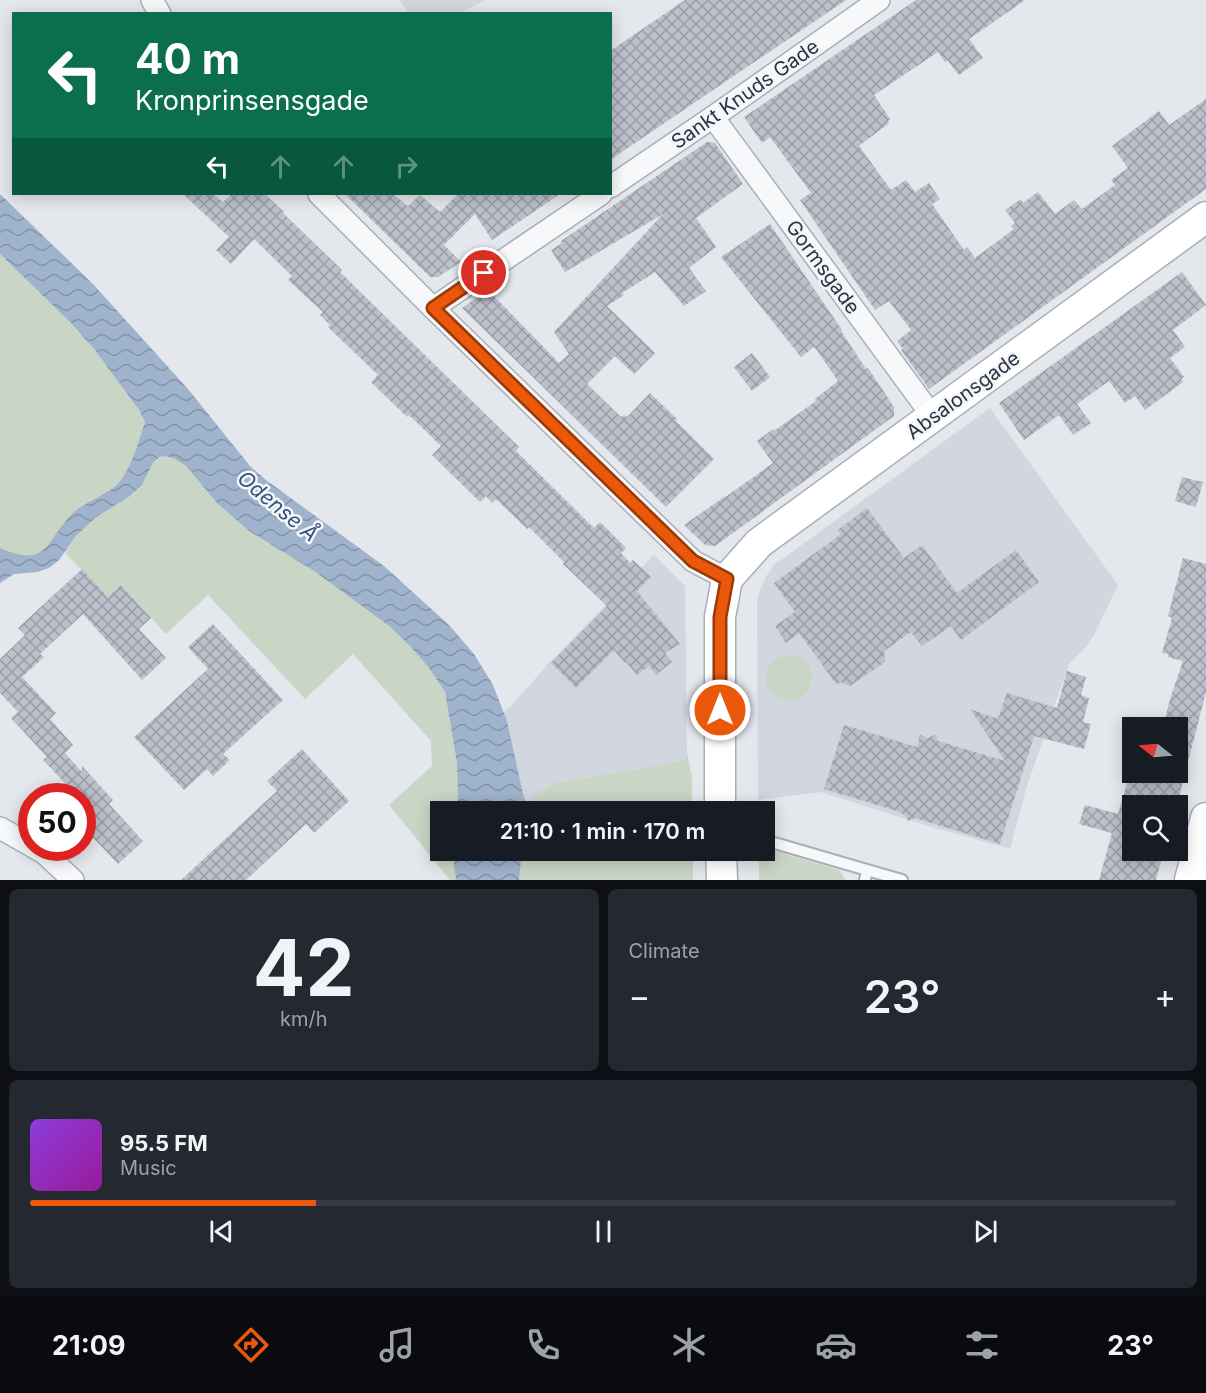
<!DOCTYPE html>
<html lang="en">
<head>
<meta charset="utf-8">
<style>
	:root { --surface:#171b24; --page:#242831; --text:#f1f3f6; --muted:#9ea1a6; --line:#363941; --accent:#ea580c }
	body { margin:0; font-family:Inter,sans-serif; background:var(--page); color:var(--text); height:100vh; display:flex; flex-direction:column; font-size:22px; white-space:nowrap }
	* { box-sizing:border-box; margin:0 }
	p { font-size:20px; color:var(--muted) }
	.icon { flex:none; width:33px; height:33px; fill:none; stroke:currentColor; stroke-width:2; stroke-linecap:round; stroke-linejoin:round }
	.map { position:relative; height:880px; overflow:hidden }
	.sheet { display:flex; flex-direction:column; gap:9px; padding:9px; background:#0d0f14; flex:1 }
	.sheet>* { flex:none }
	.banner { position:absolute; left:12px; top:12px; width:600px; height:183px; border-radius:0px; box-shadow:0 3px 15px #0003; background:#0b6e4f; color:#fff; overflow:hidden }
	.needle { width:39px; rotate:287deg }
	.tools { position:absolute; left:1122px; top:717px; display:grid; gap:12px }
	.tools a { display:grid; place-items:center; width:66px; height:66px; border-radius:0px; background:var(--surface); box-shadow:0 3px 15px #0003; font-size:30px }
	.speed { position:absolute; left:18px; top:783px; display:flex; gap:12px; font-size:30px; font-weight:700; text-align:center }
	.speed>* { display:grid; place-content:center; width:78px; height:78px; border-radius:50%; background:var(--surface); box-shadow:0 3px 15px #0003; line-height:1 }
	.speed .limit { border:9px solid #d22; background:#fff; color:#111 }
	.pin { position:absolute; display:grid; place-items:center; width:51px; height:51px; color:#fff; margin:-26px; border:3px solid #fff; border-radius:50%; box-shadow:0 2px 6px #0007 }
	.me { position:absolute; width:66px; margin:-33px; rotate:0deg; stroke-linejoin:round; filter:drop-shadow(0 0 4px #0008) }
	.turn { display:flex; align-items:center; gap:21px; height:126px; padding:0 24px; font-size:27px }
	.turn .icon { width:78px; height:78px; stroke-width:2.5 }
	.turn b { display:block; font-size:42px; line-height:51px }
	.lanes { display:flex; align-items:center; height:57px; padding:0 24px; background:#0003; justify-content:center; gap:30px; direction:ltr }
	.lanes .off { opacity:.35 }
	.big { font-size:45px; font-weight:600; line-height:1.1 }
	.sheet .widget { flex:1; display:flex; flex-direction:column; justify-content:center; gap:9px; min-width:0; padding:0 21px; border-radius:9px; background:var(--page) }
	.sheet .dial { align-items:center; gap:0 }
	.dial b { font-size:78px; line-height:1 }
	.song { display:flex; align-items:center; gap:18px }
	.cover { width:72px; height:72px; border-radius:9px; background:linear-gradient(135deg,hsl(270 70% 55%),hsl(300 70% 35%)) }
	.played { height:6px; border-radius:3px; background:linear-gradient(90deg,var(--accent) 25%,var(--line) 25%) }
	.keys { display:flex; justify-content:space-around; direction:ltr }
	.heat { display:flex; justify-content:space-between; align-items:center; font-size:33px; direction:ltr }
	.sheet .tiles { flex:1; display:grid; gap:9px; grid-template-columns:1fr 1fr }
	.widget:last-child { grid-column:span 2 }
	.trip { position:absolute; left:430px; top:801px; width:345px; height:60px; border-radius:0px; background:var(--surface); box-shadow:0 3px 15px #0003; font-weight:600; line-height:60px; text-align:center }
	.tabs { display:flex; height:96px; justify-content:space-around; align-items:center; background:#090b0e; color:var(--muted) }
	.tabs .icon { width:42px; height:42px }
	.tabs .on { color:var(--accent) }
	.tabs b { font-size:27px; color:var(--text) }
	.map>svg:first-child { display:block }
</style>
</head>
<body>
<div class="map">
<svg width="1206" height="880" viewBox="0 0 1206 880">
	<defs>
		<pattern id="water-waves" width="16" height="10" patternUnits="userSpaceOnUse" patternTransform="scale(1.5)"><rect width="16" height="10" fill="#9fb4cc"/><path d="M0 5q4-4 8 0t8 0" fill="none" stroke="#8293a7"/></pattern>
		<pattern id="building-cross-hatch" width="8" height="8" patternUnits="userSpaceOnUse" patternTransform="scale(1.5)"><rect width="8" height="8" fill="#bbc0ca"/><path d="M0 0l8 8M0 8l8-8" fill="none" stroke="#989da6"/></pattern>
	</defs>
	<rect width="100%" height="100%" fill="#e4e7ec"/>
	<g fill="#d2d6de">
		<polygon points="399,0 485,0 459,14 409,13"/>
		<polygon points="990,408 1118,585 1094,635 1086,647 1069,664 1026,789 1010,849 925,825 821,792 758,800 757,615 757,600 761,588 767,575 774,565"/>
		<polygon points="654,555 685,586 687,753 684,760 629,771 536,794 529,804 524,799 507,721 503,713 512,705 548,664"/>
	</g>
	<g fill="#c9d6c5">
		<path d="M0,254l71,69 23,26 45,61 6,12c-6,18 -16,55 -32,66 -11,8 -26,12 -36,22 -29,28 -27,59 -77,38z"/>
		<path d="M166,456l9,3 11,7 63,65 65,40 75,55 21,20 19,22 16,24 12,71 1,48 -17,1v38l11,1 4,29h-6l-61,-75 43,-39 -1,-25 -78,-87 -48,45 -97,-104 -42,39 -45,-49 -13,12 -43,-44c8,-14 19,-27 32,-36 14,-10 31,-17 43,-30 10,-11 9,-28 26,-31z"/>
		<circle cx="789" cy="678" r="23"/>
		<polygon points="687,753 692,777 692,811 528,812 529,804 536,794 555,783 629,771 684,760"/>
		<polygon points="765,848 839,870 846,880 759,880 759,851 765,850"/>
		<polygon points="522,851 693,851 693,880 519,880"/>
	</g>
	<g fill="url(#water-waves)">
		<path d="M0,194l93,90 95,105 62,77 16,14 118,86 65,59 25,29 19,31 14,36 17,77 5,6 -1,7h-70l-1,-48 -12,-71 -16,-24 -19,-22 -21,-20 -75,-55 -65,-40 -31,-27 -32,-38 -11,-7 -9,-3 -6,1 -4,3 -3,3 -11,22 -12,11 -35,22 -19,18 -17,24 -10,8 -12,4 -23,2 -14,9v-35c50,21 45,-8 73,-35 12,-11 27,-16 40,-25 16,-11 26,-48 32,-66l-6,-12 -45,-61 -23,-26 -71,-69z"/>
		<polygon points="452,851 522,851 519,880 456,880"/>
	</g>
	<g fill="url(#building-cross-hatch)">
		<polygon points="685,0 846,0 610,160 610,51"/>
		<polygon points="916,0 1025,0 969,39 983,58 959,75 947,60 945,62 938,52 874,95 890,119 888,121 889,123 859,146 891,190 906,180 915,192 929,183 940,199 932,204 964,250 967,247 975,258 1014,229 1011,226 1015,223 1005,210 1021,199 1023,203 1038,192 1055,214 1074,200 1082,209 1115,185 1111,180 1128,168 1112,146 1159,111 1169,125 1206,99 1206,189 929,389 901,350 903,349 897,341 911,330 889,301 875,310 800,200 811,193 770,137 762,143 744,117"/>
		<polygon points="707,142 715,143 743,184 696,218 716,247 689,268 706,291 684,306 655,272 622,293 624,295 607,306 655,353 634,374 615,356 587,384 621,417 624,415 627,417 650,393 678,420 675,420 714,459 666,507 462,308 488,290 559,363 569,354 554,332 663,214 565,272 551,250 562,243 561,241"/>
		<polygon points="183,194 213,194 223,202 232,194 265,194 284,212 283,213 342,270 340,272 519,447 516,451 594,528 600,522 626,548 621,553 630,563 633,560 651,577 637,591 680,644 665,653 672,662 656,675 649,666 637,675 626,662 625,663 614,650 576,688 551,663 607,606 563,564 564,562 529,527 527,529 496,499 492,503 486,496 480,502 432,455 441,446 409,415 407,417 371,382 378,375 328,327 330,325 320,315 323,312 288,280 292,276 254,239 231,264 216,250 229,237"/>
		<polygon points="345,194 393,194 408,206 420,195 440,212 458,194 560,194 492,240 475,214 444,245 461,262 438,277 430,277"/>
		<polygon points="770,224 842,330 841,331 866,369 868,368 894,407 894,416 715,546 705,545 684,525 724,497 724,498 773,463 757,441 773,429 774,431 816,401 815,399 838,381 816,349 814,347 801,357 721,257"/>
		<polygon points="1182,272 1206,305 1173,330 1185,347 1170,358 1184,377 1181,379 1183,382 1145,410 1135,396 1125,403 1109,381 1077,404 1091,423 1073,435 1059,415 1024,440 999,403"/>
		<polygon points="752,353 770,377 752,391 734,367"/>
		<polygon points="1182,477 1203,482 1196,507 1175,501"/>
		<polygon points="867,508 904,558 922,545 957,593 1016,550 1039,582 961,640 951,626 922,646 911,632 884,651 885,662 850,686 840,682 837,685 799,633 786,643 775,626 795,612 774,583 840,535 838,530"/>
		<polygon points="1183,558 1206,564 1206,692 1184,777 1179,798 1175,797 1173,806 1132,806 1132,850 1164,850 1156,880 1099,880 1112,833 1079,824 1085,805 1118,814 1127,782 1132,783 1132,786 1136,772 1178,772 1178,728 1163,728 1170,699 1183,661 1168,657 1169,654 1162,653 1172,618 1168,616"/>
		<polygon points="82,569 108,597 121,585 151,618 139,629 166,658 142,680 83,614 40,654 44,657 22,677 56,713 50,719 73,745 65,753 82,772 82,766 113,800 109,804 143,841 118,864 82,826 82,796 77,796 43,760 47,757 11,718 18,712 0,693 0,659 25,635 18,628"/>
		<polygon points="213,624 283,700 223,754 230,760 213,776 207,769 184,790 134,737 208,669 188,647"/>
		<polygon points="1067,671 1086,677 1081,695 1089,698 1083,722 1091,724 1084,749 1034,736 1000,844 915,818 908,821 905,815 897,811 824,789 844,725 917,747 920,735 928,738 936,734 938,741 1005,761 970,709 998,719 1007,693 1057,708"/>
		<polygon points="302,749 349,801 314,833 306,824 246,880 181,880 277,791 267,781"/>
	</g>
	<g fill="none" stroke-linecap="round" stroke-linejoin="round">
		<g stroke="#a9aeb7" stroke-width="14">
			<g id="lane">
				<polyline points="765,841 778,844 867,870 865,880"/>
				<polyline points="867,870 902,880"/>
			</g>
		</g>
		<g stroke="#a9aeb7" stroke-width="24">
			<g id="street">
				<polyline points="152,0 160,14"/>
				<polyline points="713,117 933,417"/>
				<polyline points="610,187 713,117 879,0"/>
				<polyline points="319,194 433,308 693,561 727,579"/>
				<polyline points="433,308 601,194"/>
				<polyline points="0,828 32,846"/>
				<polyline points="35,848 44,853 73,880"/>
			</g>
		</g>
		<g stroke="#a9aeb7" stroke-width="33">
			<g id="secondary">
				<polyline points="720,812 720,617 727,579 759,543 1206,217"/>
				<polyline points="721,850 722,880"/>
				<polyline points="1190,880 1206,818"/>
			</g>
		</g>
		<use href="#lane" stroke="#f7f8fa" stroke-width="10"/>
		<use href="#street" stroke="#f7f8fa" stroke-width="21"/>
		<use href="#secondary" stroke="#fff" stroke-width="30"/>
	</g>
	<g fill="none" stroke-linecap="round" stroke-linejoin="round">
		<g stroke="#983908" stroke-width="15">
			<polyline id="route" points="484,273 433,308 693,561 727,579 720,617 720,710"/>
		</g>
		<use href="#route" stroke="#ea580c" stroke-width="10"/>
	</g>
	<g text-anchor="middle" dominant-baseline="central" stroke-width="5" stroke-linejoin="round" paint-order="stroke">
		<g font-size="20" fill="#2b3445" stroke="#f4f6f9">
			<text transform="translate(745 94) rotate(-35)">Sankt Knuds Gade</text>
			<text transform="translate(823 267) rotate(54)">Gormsgade</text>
			<text transform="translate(963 395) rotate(-36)">Absalonsgade</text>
		</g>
		<g font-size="21" font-style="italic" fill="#34527a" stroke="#f4f6f9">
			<text transform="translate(278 506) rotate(40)">Odense Å</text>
		</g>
	</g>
</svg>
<div class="tools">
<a><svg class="needle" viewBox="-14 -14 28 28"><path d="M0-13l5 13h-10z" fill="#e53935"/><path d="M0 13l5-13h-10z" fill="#9ea1a6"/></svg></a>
<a><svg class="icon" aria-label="search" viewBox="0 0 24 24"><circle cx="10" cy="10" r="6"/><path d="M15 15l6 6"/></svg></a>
</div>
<div class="speed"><div class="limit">50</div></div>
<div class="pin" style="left:484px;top:273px;background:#d93025"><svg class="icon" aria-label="arrive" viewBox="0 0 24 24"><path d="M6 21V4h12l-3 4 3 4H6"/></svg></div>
<svg class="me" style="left:720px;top:710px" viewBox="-20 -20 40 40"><circle r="17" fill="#ea580c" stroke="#fff" stroke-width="3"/><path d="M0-11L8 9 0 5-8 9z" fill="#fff"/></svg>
<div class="trip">21:10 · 1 min · 170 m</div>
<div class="banner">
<div class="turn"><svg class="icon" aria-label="left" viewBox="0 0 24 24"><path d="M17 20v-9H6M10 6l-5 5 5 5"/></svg><div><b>40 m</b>Kronprinsensgade</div></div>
<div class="lanes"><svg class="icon" aria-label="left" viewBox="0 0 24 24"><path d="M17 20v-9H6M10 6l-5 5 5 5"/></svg><svg class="icon off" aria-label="ahead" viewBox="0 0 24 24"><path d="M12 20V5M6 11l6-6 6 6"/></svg><svg class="icon off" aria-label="ahead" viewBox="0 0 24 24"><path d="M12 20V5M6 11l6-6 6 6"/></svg><svg class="icon off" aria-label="right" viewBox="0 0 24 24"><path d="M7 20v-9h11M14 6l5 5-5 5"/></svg></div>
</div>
</div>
<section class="sheet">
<div class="tiles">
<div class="widget dial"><b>42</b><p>km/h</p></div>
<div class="widget"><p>Climate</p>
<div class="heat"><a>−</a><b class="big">23°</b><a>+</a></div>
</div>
<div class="widget">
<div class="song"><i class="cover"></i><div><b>95.5 FM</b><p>Music</p></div></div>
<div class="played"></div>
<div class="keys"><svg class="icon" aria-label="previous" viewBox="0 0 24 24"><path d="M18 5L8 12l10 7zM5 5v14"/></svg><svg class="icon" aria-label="pause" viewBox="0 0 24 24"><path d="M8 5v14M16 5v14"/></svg><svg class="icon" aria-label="next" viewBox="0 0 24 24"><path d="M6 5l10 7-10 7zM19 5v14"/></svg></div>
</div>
</div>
</section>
<nav class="tabs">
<b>21:09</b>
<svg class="icon on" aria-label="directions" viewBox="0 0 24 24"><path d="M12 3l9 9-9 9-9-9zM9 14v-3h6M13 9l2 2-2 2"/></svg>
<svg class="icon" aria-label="music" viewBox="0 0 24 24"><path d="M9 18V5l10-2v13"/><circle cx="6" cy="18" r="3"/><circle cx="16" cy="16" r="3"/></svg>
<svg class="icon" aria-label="phone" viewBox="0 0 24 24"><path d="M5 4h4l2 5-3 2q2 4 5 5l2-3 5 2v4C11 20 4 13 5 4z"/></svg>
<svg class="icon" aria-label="climate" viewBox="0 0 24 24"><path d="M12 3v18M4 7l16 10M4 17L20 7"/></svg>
<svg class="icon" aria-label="car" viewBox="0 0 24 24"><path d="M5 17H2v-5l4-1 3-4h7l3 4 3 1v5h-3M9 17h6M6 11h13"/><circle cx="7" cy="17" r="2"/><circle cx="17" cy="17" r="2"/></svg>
<svg class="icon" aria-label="filters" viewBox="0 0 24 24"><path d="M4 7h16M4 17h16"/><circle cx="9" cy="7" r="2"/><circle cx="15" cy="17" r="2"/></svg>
<b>23°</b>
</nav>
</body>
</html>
